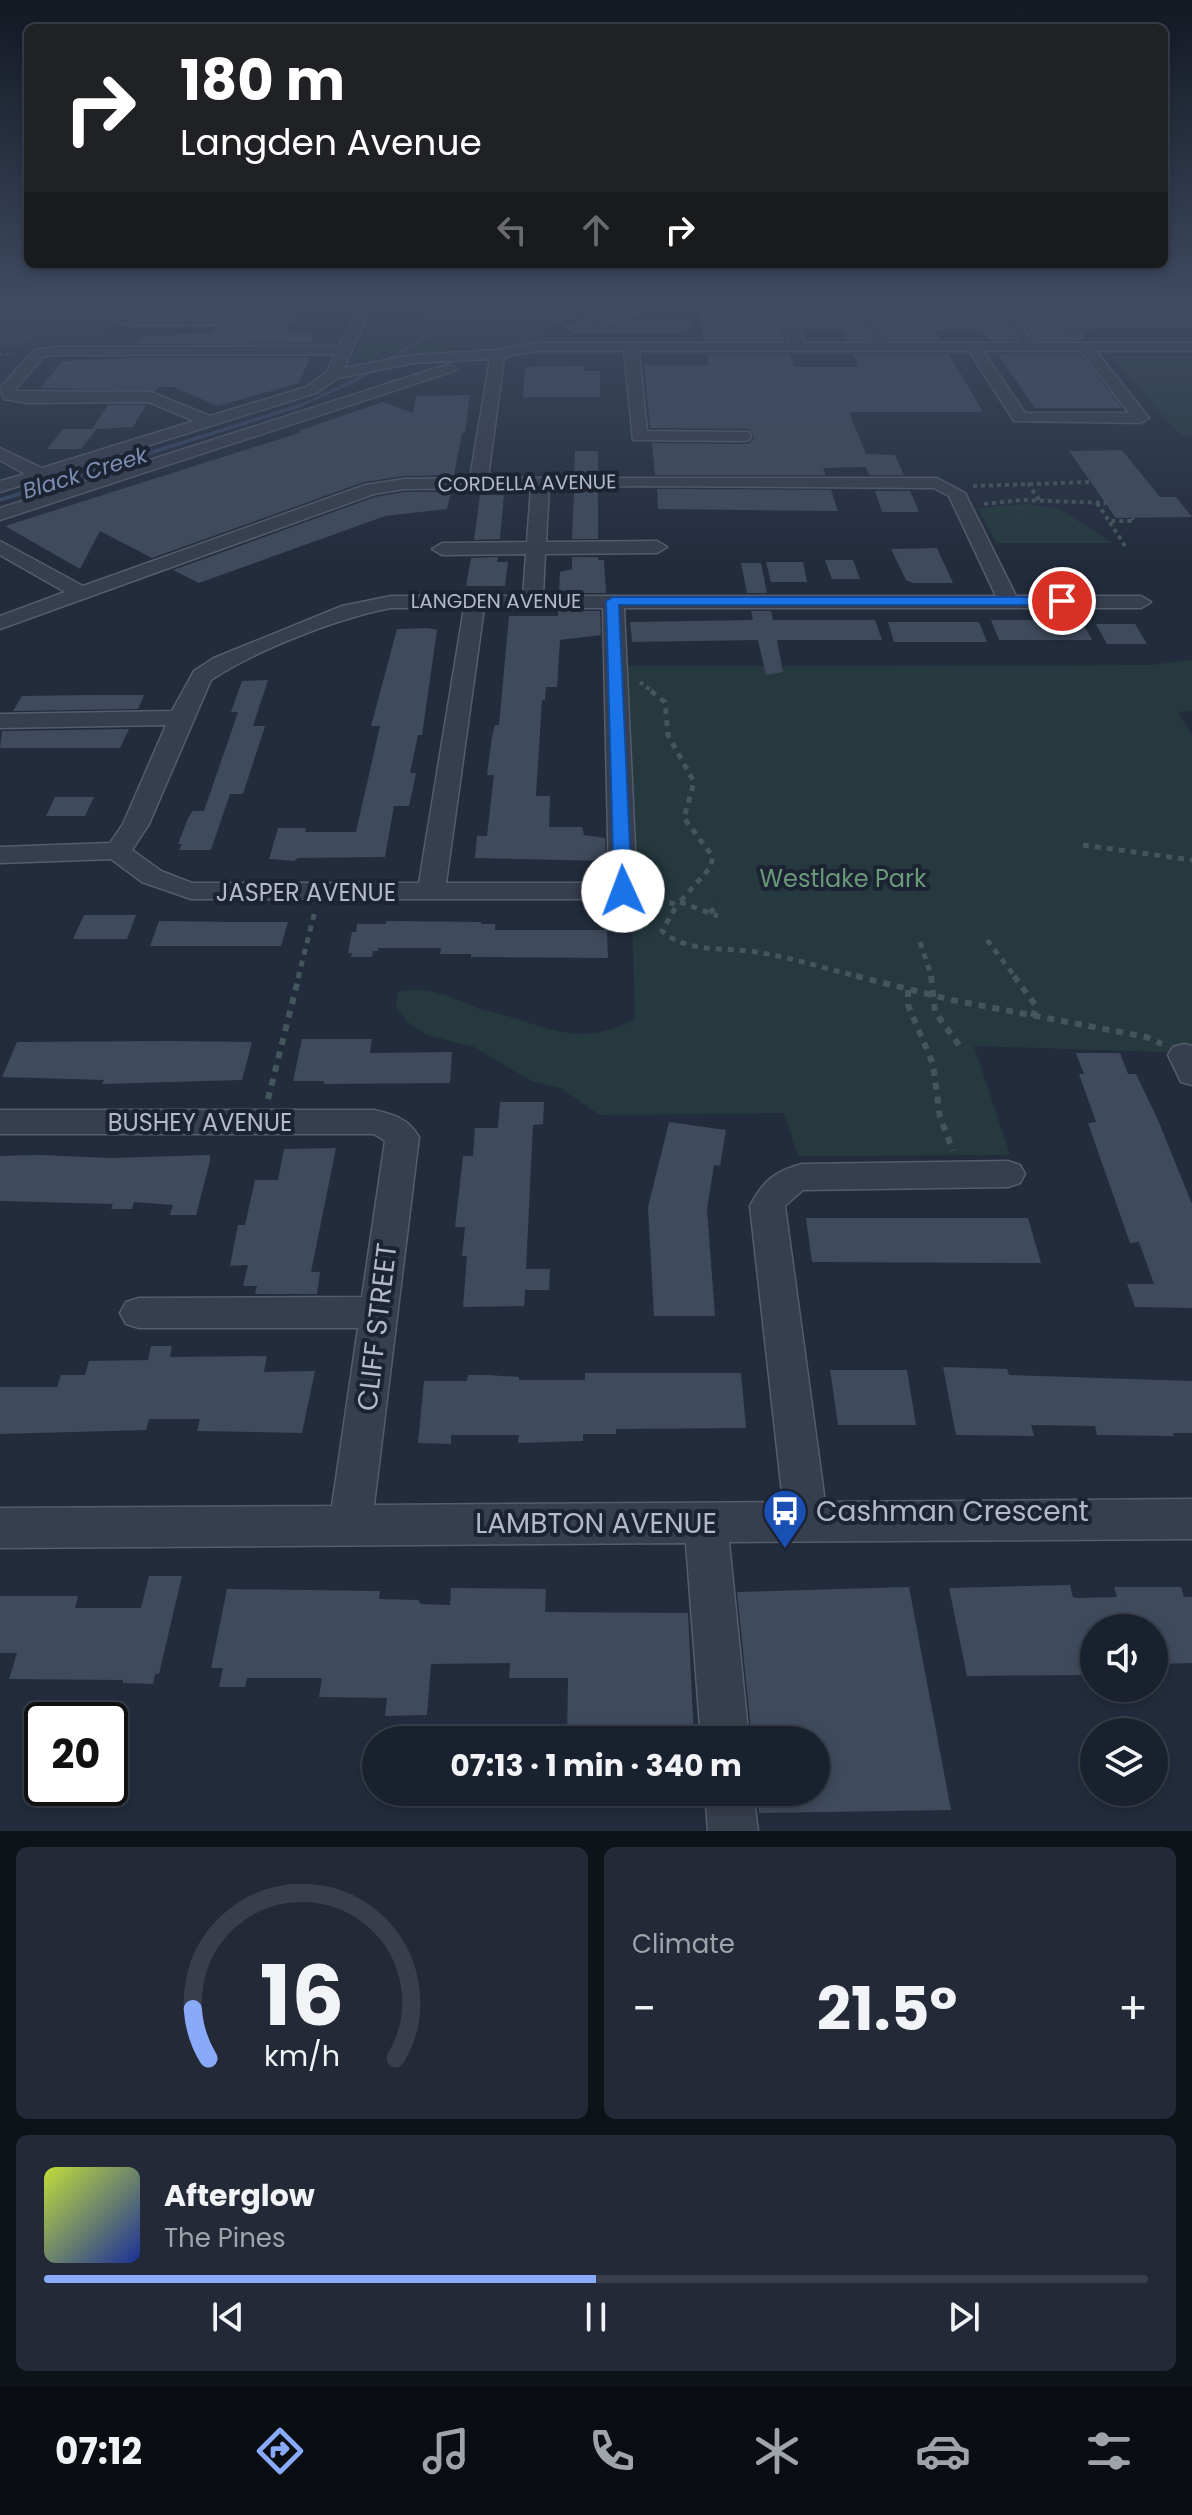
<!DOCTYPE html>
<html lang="en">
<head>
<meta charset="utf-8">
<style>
	:root { --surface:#1a212e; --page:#232936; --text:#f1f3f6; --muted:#9fa3aa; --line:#383e4a; --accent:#89aaf8 }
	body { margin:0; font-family:Poppins,sans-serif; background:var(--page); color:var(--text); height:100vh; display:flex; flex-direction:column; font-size:30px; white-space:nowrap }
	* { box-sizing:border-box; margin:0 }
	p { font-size:26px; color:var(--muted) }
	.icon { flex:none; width:44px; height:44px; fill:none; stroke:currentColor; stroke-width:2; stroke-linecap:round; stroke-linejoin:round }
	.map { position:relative; height:1831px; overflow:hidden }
	.drawer { display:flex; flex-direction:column; gap:16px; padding:16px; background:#0e1219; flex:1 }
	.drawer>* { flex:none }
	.guide { position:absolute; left:24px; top:24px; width:1144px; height:244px; border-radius:12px; box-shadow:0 4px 12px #0003,0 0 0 2px var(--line); background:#202124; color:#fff; overflow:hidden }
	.controls { position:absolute; left:1080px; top:1614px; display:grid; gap:16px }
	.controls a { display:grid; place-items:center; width:88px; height:88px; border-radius:50%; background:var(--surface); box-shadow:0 4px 12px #0003,0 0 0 2px var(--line); font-size:40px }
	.speed { position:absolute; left:24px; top:1702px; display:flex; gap:16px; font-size:40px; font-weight:700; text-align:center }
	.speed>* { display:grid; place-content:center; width:104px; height:104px; border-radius:50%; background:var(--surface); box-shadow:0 4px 12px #0003,0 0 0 2px var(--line); line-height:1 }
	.speed .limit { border:4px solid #111; border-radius:12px; background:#fff; color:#111 }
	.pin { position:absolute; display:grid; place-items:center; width:68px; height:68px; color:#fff; margin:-34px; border:4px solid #fff; border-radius:50%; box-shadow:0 2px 8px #0007 }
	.me { position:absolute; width:88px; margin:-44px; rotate:358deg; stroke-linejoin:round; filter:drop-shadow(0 0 6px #0008) }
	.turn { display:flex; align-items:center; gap:28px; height:168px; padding:0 24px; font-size:36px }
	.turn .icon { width:104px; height:104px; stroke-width:2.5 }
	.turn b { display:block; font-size:56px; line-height:68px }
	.lanes { display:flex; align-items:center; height:76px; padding:0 24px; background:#0003; justify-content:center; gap:40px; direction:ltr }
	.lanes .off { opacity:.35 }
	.big { font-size:60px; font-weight:700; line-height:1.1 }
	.drawer .widget { flex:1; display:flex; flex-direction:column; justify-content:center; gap:12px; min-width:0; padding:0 28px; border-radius:12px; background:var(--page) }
	.drawer .dial { align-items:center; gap:0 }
	.dial svg { height:208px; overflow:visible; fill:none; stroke:var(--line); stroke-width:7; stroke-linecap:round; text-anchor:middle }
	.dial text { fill:var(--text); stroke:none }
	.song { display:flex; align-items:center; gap:24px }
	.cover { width:96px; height:96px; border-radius:12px; background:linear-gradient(135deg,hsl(70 70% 55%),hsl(230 70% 35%)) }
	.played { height:8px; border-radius:4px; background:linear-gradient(90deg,var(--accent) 50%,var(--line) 50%) }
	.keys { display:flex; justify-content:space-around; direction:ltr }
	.heat { display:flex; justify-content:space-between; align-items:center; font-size:44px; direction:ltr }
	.drawer .tiles { flex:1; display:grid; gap:16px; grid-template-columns:1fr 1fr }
	.widget:last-child { grid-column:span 2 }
	.trip { position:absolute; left:362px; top:1726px; width:468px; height:80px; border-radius:40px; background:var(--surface); box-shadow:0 4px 12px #0003,0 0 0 2px var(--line); font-weight:700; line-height:80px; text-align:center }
	.menu { display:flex; height:128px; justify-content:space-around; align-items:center; background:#0a0d12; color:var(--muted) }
	.menu .icon { width:56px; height:56px }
	.menu .current { color:var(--accent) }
	.menu b { font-size:36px; color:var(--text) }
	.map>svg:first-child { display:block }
</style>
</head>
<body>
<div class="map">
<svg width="1192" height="1831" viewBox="0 0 1192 1831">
	<rect width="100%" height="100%" fill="#232c3d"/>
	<g fill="#25393e">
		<polygon points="437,304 633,304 538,329 545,338 542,342 351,361 371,320 414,317 435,310"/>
		<polygon points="114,312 116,320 100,345 0,346 0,317 6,313"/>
		<polygon points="1192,355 1192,435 1181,435 1109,356"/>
		<polygon points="1027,504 1061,510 1113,543 996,543 978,508"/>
		<path d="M1192,660v51l-14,1 14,23v318l-218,-7 36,109 -212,1 -14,-43 -184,2 -40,-27 -29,-7 -57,-34 -48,-12 -18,-13 -12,-14 2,-16c30,-7 50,4 77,15 11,5 24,6 36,10 48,16 76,27 124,2l-10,-353 525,-1z"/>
	</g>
	<polygon fill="#374664" points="520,304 531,304 445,327 358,381 298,408 0,502 0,498 306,402 355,378 438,327"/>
	<g fill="#3f4a5c">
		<polygon points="697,304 775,304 785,340 704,340"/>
		<polygon points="795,304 989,304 1014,340 989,340 982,330 935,330 940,340 888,340 873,311 864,305 853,311 867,340 847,340 842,329 804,329"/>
		<polygon points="1010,304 1040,304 1068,340 1036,340"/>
		<polygon points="1061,304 1192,304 1192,327 1081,329"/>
		<polygon points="301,307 296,317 288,313 225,313 229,308"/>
		<polygon points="291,326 288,333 314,332 311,343 138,344 144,335 213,334 217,327"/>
		<polygon points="707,354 790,354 794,367 859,367 853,354 949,354 983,412 849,412 866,454 895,455 904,475 869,475 866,467 823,468 826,475 655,475 652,443 743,444 750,443 754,437 749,429 650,428 644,365 709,365"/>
		<polygon points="998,354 1080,354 1122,408 1035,408"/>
		<polygon points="130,358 306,357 310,358 299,383 218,406 173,387 158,387 156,391 40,388 63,361"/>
		<polygon points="584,366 584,371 600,371 600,397 523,397 525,367"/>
		<polygon points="470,395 465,433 462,433 454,475 404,476 364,482 152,558 100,531 80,569 5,526 302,432 298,431 383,402 413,413 416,396"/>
		<polygon points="108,405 146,405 133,427 97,429 81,449 47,449 63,429 92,429"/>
		<polygon points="1122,450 1160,497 1176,497 1192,517 1116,518 1069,451"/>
		<polygon points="575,451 598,451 598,475 574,475"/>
		<polygon points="598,489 598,539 572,539 574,490"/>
		<polygon points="657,489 831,490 838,511 658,509"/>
		<polygon points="875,491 910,491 919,512 882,512"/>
		<polygon points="404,492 451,492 447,509 385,516 199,583 173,570 375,497"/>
		<polygon points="480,495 504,495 500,539 474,540"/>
		<polygon points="937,548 953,583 913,583 906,580 891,549"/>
		<polygon points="498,557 497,562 508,562 505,586 466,586 471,558"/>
		<polygon points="572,557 598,557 598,560 604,560 606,593 559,593 560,572 572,569"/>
		<polygon points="825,560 853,560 860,579 832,579"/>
		<polygon points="766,562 803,562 807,582 771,582"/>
		<polygon points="741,563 761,563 767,593 747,593"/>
		<polygon points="558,611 600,611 601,635 560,640 557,687 546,687 545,700 542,700 536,796 550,796 549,827 582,827 584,835 605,838 606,861 475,858 477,836 487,836 494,775 487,775 492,736 495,725 499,725 509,616 558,616"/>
		<polygon points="751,611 771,611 773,620 875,620 882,640 777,640 783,672 766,675 758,640 632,642 630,622 753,620"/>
		<polygon points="991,620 1081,620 1092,640 999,640"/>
		<polygon points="888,622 979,622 987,642 894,642"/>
		<polygon points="1096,624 1135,624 1147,644 1107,644"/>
		<polygon points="428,628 437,630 422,735 418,735 410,773 416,773 412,793 409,806 394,806 385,857 298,858 294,861 269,859 278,828 306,828 305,832 356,832 380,726 371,726 397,629"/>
		<polygon points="268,680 253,726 265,726 243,794 230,794 211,850 179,850 182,844 178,844 188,818 193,811 204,811 238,712 231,712 242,681"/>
		<polygon points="90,695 144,695 138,709 13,711 22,696"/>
		<polygon points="129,729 120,748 0,748 2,731"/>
		<polygon points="55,797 94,797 85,816 46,816"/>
		<polygon points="84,915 136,915 127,939 73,939"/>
		<polygon points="159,921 234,922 288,922 281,946 150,946"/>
		<polygon points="386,921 481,922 481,924 495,924 495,930 607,930 608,958 471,957 471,954 440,954 441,948 378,948 378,951 373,951 372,957 351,957 352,953 348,953 352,932 356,932 357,924 386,924"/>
		<polygon points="302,1039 372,1039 370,1053 452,1052 450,1083 324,1084 324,1081 293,1081"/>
		<polygon points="169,1041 252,1042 242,1080 102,1084 104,1080 2,1077 17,1042"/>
		<polygon points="1076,1053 1120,1053 1128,1074 1136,1074 1158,1120 1192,1204 1192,1308 1135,1307 1127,1284 1154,1284 1139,1242 1130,1243 1088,1123 1096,1122 1079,1074 1084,1074"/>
		<polygon points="500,1102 544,1102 543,1124 533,1125 526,1269 550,1269 549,1290 525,1290 524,1306 463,1307 467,1256 462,1256 465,1227 455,1227 463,1156 473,1156 475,1128 498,1128"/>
		<polygon points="669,1122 726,1130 720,1166 714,1165 707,1209 715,1316 654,1316 648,1207"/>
		<polygon points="336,1148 311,1272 320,1272 317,1294 255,1294 257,1286 243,1286 248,1265 230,1266 238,1225 245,1225 255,1180 278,1180 284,1149"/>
		<polygon points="40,1155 111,1158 210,1155 210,1161 196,1215 170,1215 173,1205 134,1202 132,1209 111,1209 113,1204 0,1201 0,1156"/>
		<polygon points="806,1218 1028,1218 1041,1263 812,1262"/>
		<polygon points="151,1346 172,1346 170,1357 267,1356 264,1372 315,1371 302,1433 197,1431 200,1419 149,1419 146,1430 0,1434 0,1387 57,1387 61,1375 85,1375 89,1361 148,1360"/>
		<polygon points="943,1367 1007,1369 1009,1375 1192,1381 1192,1433 1173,1433 1174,1436 1097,1435 1095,1426 1031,1425 1034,1436 956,1435"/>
		<polygon points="830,1370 907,1370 916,1425 838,1425"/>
		<polygon points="585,1373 741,1373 746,1428 616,1429 616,1434 583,1434 583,1441 549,1442 518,1443 519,1435 451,1435 451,1444 418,1443 424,1381 467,1381 468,1375 487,1375 519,1377 519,1380 585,1380"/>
		<polygon points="149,1576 182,1576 159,1674 155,1674 153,1684 123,1683 123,1680 9,1679 17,1653 0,1653 0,1596 78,1596 75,1608 141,1608"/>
		<polygon points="1070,1585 1073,1597 1077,1598 1117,1597 1114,1587 1181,1587 1184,1597 1192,1597 1192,1663 1154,1664 1154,1628 1094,1628 1094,1675 967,1676 949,1588"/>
		<polygon points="909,1587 951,1810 759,1813 756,1792 816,1792 816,1740 752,1740 737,1592"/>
		<polygon points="451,1588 546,1589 545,1612 688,1613 694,1740 567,1740 568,1678 509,1678 510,1663 431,1664 427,1715 385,1716 387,1698 319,1697 322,1678 247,1678 245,1687 219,1687 223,1668 211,1668 227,1589 380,1591 379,1599 418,1600 421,1604 450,1605"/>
	</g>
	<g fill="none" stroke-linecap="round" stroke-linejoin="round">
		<g stroke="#555c6b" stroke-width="3">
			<g id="minor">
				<polygon points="119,304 133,304 127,317 288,316 295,320 288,324 130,325 114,323 115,314 0,314 0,306"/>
				<path d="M359,304h14l-29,64 69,-13 83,-5 39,-7h255l-12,-39h14l13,39h67l-16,-31 7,-4 7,4 16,31h134l-28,-39h14l28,39h158v8h-96l53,67 -8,5 -127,-2 -45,-70h-330l8,80 102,1 2,4 -2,4 -6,1 -110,-1 -9,-89h-89l-31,6 -16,121h449l28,15 51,103h125l10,6 -10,6h-517l13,283 -4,6 -10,2h-432l-49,-17 -31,-23 -111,4v-16l110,-4 13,-19 43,-99 -166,3v-14l172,-3 22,-40 20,-13 128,-52 49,-10h132l3,-42 -84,1 -10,-6 10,-6 85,-1 4,-54 -127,1 -30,5 -374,135v-13l65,-24 -65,-37v-14l83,45 282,-101 39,-6 66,-1 20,-119 -77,4 -75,15 -22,15 -316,99v-11l25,-7 -25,-14v-12l42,20 152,-47 -45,-19 -121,1 -24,-4 -4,-11 33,-37 21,-4 285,-1zM983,351h98l48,62h-104zM335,354l-8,18 -21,15 -96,29 -59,-24 -137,-1 29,-34 11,-2zM639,486l295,2 15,8 47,100h-453l2,-42 112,-1 10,-6 -10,-6 -111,1 3,-55zM391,608h73l-45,275h-227l-31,-12 -29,-21 17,-26 62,-144c45,-30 127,-62 180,-72zM484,608h119l6,275h-163z"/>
				<polygon points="644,304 666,304 605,323 683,323 690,327 683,331 574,331 567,327"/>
				<polygon points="1043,304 1057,304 1082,335 1080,338 1070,338"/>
				<polygon points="449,364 456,368 454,371 0,520 0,508"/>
				<polygon points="1184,1044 1192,1046 1192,1085 1181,1082 1168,1055 1173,1047"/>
				<path d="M0,1110h374c19,4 35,9 45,27l-45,368 409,-3 -33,-296c13,-25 25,-35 52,-42l206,-3 12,4 5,9 -5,9 -12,4 -205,3 -18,16 40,296 367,-3v40l-463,3 20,198h-48l-15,-197 -686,5v-40l332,-2 26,-178h-219l-13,-4 -6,-11 6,-11 13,-4 223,-1 23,-156 -11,-7h-374z"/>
				<polygon points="705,1792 753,1792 758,1831 708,1831"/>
			</g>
		</g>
		<g stroke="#43565b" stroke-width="3" stroke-dasharray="3 3" stroke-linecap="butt">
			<polyline points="0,344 31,338"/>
			<polyline points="0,354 13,354"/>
		</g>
		<g stroke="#43565b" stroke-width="4" stroke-dasharray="4 4" stroke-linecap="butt">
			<polyline points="1028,483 1039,500"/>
			<polyline points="973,486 1091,482"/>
			<polyline points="1097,503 1109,521"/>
			<polyline points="984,504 1021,500 1106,503"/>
			<polyline points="1125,546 1109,521 1134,521 1132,518"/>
			<polyline points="640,682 654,693"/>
		</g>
		<g stroke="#43565b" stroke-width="5" stroke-dasharray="6 6" stroke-linecap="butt">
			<polyline points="651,691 665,702 668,735 694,782 684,818 713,857 710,868 677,905"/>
			<polyline points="1083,845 1192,860"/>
			<path d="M646,896l31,9 -15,26c27,24 67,15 100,22 35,6 69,17 102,25"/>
			<polyline points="680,902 718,916"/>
			<polyline points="710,913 718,904"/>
			<polyline points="987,940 1016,978"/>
			<polyline points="920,942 932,978"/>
			<polyline points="298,978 315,911"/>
		</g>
		<g stroke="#43565b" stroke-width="6" stroke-dasharray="7 7" stroke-linecap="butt">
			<polyline points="856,976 952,1000 1146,1037 1162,1044"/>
			<polyline points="931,976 935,1012 959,1045"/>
			<polyline points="1014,976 1036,1006 1033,1017"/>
			<polyline points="908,990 908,1005 933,1064 940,1117 953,1151"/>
			<polyline points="268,1099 299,976"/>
		</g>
		<use href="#minor" fill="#373e4d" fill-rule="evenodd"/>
	</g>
	<linearGradient id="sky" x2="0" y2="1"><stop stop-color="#131822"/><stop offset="0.54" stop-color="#3f4b62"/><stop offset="1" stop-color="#3f4b62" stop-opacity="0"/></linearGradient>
	<rect width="1192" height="560" fill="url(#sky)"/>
	<polygon fill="#1a73e8" stroke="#114b97" stroke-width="2" points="613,597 1062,597 1068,601 1062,605 619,605 632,891 623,896 614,891 606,601"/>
	<defs>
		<g id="bus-pin" transform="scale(2.3)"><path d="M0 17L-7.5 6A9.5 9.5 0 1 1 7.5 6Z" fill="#1a4fb4" stroke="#1c2332"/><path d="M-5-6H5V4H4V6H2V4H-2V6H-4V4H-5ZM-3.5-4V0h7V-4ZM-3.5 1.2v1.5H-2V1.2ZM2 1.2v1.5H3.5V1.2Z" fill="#fff"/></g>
	</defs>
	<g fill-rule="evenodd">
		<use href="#bus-pin" x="785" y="1511"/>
	</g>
	<g text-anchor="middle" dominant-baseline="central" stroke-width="8" stroke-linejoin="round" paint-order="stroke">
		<g font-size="20" fill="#b3b9c8" stroke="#1c2332">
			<text transform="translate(527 483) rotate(-1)">CORDELLA AVENUE</text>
			<text x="496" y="601">LANGDEN AVENUE</text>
		</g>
		<g font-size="22" font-style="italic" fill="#7b8db0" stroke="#1c2332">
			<text transform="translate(85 473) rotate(-17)">Black Creek</text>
		</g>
		<g font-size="24" fill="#6a9979" stroke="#1c2332">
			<text x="843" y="878">Westlake Park</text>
		</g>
		<g font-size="24" fill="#b3b9c8" stroke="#1c2332">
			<text x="306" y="892">JASPER AVENUE</text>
			<text x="200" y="1122">BUSHEY AVENUE</text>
		</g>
		<g font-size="28" fill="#b3b9c8" stroke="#1c2332">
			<text transform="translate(377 1327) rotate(-83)">CLIFF STREET</text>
			<text x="596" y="1523">LAMBTON AVENUE</text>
		</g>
		<g font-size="28" fill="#b3b9c8" stroke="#1c2332" text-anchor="start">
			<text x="816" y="1511">Cashman Crescent</text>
		</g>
	</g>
</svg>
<div class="controls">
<a><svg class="icon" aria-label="sound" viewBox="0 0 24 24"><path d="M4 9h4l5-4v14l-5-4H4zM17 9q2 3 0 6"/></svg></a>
<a><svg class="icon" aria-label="layers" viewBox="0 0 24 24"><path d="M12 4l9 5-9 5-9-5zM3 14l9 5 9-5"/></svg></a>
</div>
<div class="speed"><div class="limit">20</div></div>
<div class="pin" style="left:1062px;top:601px;background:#d93025"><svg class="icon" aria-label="arrive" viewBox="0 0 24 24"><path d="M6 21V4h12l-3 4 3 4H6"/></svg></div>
<svg class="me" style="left:623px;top:891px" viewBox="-20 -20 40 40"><circle r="19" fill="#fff"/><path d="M0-13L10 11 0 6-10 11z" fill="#1a73e8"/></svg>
<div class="trip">07:13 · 1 min · 340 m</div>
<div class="guide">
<div class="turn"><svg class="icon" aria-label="right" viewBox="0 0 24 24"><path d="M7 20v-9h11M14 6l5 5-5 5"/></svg><div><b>180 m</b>Langden Avenue</div></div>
<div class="lanes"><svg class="icon off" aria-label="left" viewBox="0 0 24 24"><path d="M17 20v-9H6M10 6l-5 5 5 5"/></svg><svg class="icon off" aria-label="ahead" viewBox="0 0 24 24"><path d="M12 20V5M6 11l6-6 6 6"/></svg><svg class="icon" aria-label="right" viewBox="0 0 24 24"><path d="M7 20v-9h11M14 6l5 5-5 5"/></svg></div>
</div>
</div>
<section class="drawer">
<div class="tiles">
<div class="widget dial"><svg viewBox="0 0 100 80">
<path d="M14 69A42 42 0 1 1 86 69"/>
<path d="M14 69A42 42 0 0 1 8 50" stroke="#89aaf8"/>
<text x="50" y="56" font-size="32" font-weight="700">16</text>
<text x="50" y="72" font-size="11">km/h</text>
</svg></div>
<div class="widget"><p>Climate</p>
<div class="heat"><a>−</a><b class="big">21.5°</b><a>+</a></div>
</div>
<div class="widget">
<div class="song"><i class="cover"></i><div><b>Afterglow</b><p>The Pines</p></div></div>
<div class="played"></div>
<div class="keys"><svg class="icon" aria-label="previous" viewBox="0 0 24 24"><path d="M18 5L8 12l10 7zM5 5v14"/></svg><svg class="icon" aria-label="pause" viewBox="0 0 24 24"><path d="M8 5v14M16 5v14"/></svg><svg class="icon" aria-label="next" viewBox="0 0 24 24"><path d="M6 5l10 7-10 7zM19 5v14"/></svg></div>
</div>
</div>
</section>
<nav class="menu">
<b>07:12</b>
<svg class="icon current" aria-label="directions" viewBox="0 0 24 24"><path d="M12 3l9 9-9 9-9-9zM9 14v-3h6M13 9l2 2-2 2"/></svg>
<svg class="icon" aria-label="music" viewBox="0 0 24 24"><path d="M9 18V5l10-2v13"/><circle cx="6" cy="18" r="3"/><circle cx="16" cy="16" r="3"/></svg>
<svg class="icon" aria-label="phone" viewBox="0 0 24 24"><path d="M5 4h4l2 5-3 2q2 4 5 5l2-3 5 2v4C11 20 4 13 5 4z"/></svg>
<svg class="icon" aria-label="climate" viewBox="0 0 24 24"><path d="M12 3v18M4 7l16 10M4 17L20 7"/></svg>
<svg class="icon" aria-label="car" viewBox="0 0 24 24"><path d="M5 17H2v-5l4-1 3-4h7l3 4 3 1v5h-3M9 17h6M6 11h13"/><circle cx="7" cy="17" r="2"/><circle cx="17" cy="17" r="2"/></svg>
<svg class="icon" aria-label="filters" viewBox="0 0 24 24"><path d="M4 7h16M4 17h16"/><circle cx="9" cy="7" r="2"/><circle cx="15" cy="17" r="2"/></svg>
</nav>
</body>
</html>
